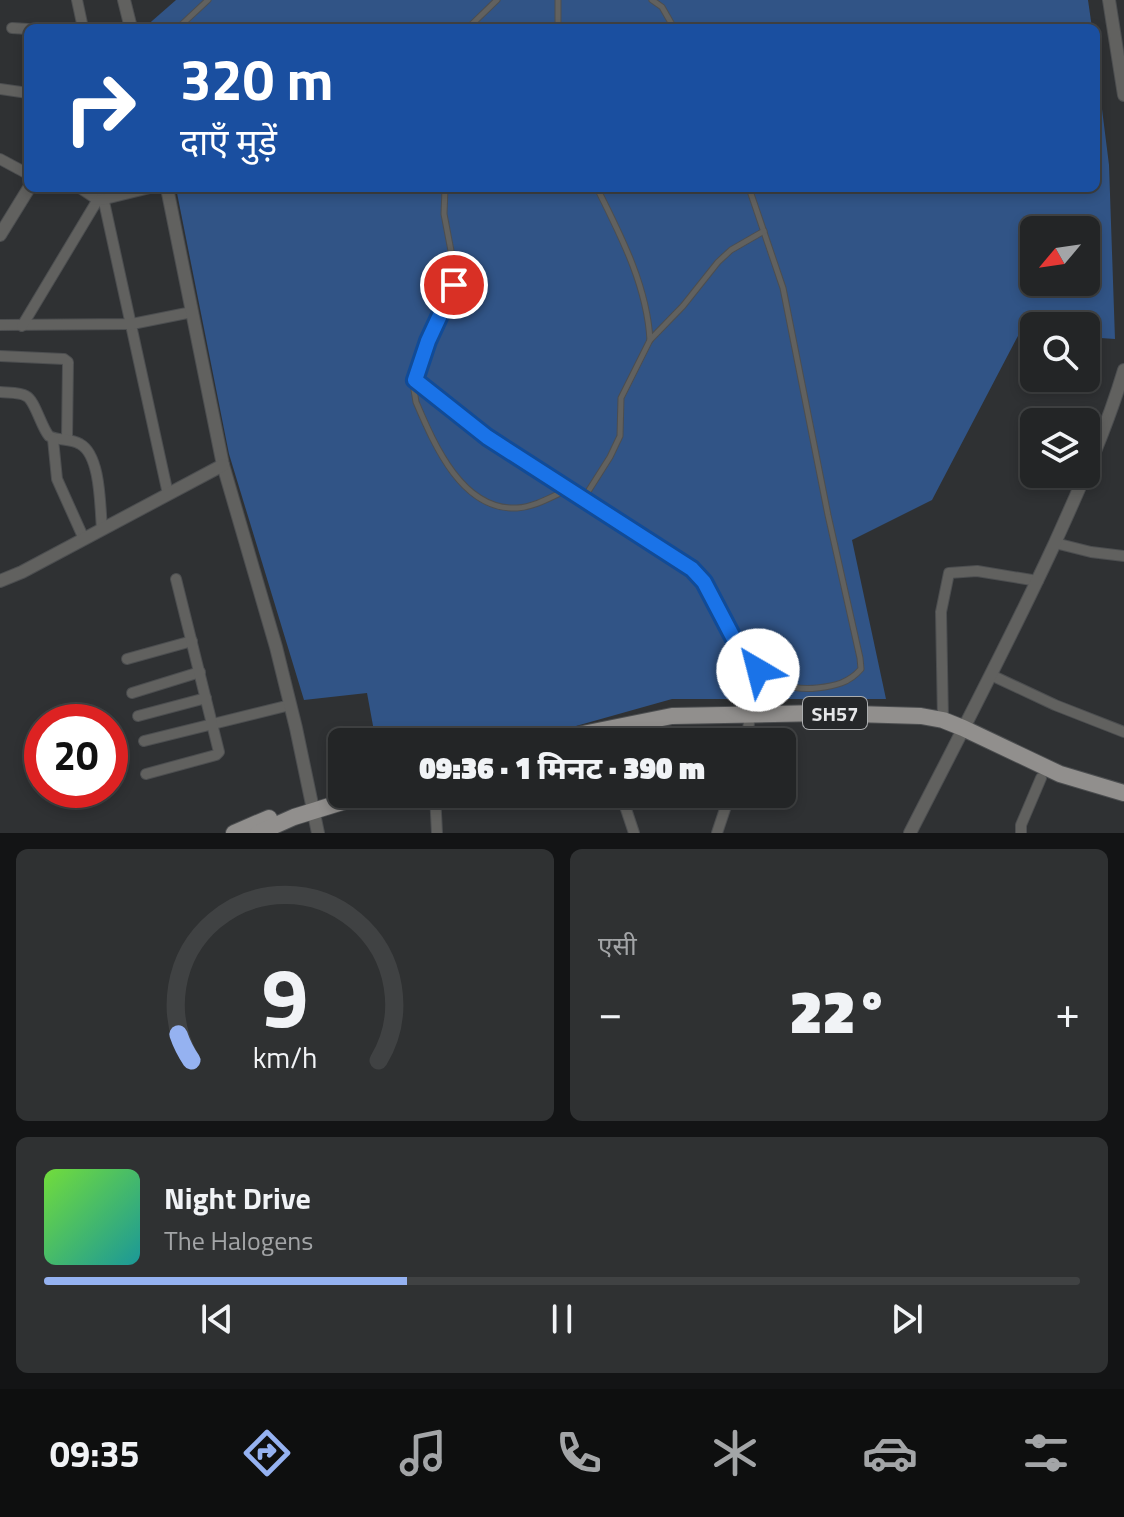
<!DOCTYPE html>
<html lang="hi">
<head>
<meta charset="utf-8">
<style>
	:root { --surface:#232526; --page:#2f3132; --text:#f1f3f6; --muted:#a3a5a7; --line:#404243; --accent:#95b2f1 }
	body { margin:0; font-family:"Titillium Web","Noto Sans Devanagari",sans-serif; background:var(--page); color:var(--text); height:100vh; display:flex; flex-direction:column; font-size:30px; white-space:nowrap }
	* { box-sizing:border-box; margin:0 }
	p { font-size:26px; color:var(--muted) }
	.icon { flex:none; width:44px; height:44px; fill:none; stroke:currentColor; stroke-width:2; stroke-linecap:round; stroke-linejoin:round }
	.map { position:relative; height:833px; overflow:hidden }
	.panel { display:flex; flex-direction:column; gap:16px; padding:16px; background:#131415; flex:1 }
	.panel>* { flex:none }
	.top-card { position:absolute; left:24px; top:24px; width:1076px; height:168px; border-radius:12px; box-shadow:0 4px 12px #0003,0 0 0 2px var(--line); background:#1a4fa0; color:#fff; overflow:hidden }
	.needle { width:52px; rotate:241deg }
	.controls { position:absolute; left:1020px; top:216px; display:grid; gap:16px }
	.controls a { display:grid; place-items:center; width:80px; height:80px; border-radius:12px; background:var(--surface); box-shadow:0 4px 12px #0003,0 0 0 2px var(--line); font-size:40px }
	.speed { position:absolute; left:24px; top:704px; display:flex; gap:16px; font-size:40px; font-weight:700; text-align:center }
	.speed>* { display:grid; place-content:center; width:104px; height:104px; border-radius:50%; background:var(--surface); box-shadow:0 4px 12px #0003,0 0 0 2px var(--line); line-height:1 }
	.speed .limit { border:12px solid #d22; background:#fff; color:#111 }
	.pin { position:absolute; display:grid; place-items:center; width:68px; height:68px; color:#fff; margin:-34px; border:4px solid #fff; border-radius:50%; box-shadow:0 2px 8px #0007 }
	.me { position:absolute; width:88px; margin:-44px; rotate:323deg; stroke-linejoin:round; filter:drop-shadow(0 0 6px #0008) }
	.turn { display:flex; align-items:center; gap:28px; height:168px; padding:0 24px; font-size:36px }
	.turn .icon { width:104px; height:104px; stroke-width:2.5 }
	.turn b { display:block; font-size:56px; line-height:68px }
	.big { font-size:60px; font-weight:800; line-height:1.1 }
	.panel .card { flex:1; display:flex; flex-direction:column; justify-content:center; gap:12px; min-width:0; padding:0 28px; border-radius:12px; background:var(--page) }
	.panel .dial { align-items:center; gap:0 }
	.dial svg { height:208px; overflow:visible; fill:none; stroke:var(--line); stroke-width:7; stroke-linecap:round; text-anchor:middle }
	.dial text { fill:var(--text); stroke:none }
	.song { display:flex; align-items:center; gap:24px }
	.cover { width:96px; height:96px; border-radius:12px; background:linear-gradient(135deg,hsl(100 70% 55%),hsl(180 70% 35%)) }
	.played { height:8px; border-radius:4px; background:linear-gradient(90deg,var(--accent) 35%,var(--line) 35%) }
	.keys { display:flex; justify-content:space-around; direction:ltr }
	.heat { display:flex; justify-content:space-between; align-items:center; font-size:44px; direction:ltr }
	.panel .tiles { flex:1; display:grid; gap:16px; grid-template-columns:1fr 1fr }
	.card:last-child { grid-column:span 2 }
	.trip { position:absolute; left:328px; top:728px; width:468px; height:80px; border-radius:12px; background:var(--surface); box-shadow:0 4px 12px #0003,0 0 0 2px var(--line); font-weight:800; line-height:80px; text-align:center }
	.tabs { display:flex; height:128px; justify-content:space-around; align-items:center; background:#0e0f0f; color:var(--muted) }
	.tabs .icon { width:56px; height:56px }
	.tabs .selected { color:var(--accent) }
	.tabs b { font-size:36px; color:var(--text) }
	.map>svg:first-child { display:block }
</style>
</head>
<body>
<div class="map">
<svg width="1124" height="833" viewBox="0 0 1124 833">
	<rect width="100%" height="100%" fill="#2f3133"/>
	<g fill="#315486" fill-rule="evenodd">
		<polygon points="176,0 1088,0 1092,28 144,28"/>
		<path d="M1096,61l13,104 6,174 -29,-2v-11h-52v7l-14,-1 -88,168 -80,40 34,159h-214l-96,27 -151,16h-49l-9,-49 -63,7 -75,-246 -53,-266h920zM1034,230h52v52h-52z"/>
	</g>
	<g fill="none" stroke-linecap="round" stroke-linejoin="round">
		<g stroke="#4c4e50" stroke-width="7">
			<g id="service">
				<polyline points="652,0 662,7 674,28"/>
				<polyline points="178,28 208,0"/>
				<polyline points="468,28 497,0"/>
				<polyline points="558,28 558,0"/>
				<path d="M445,188l-1,26 12,63 -38,88 -4,25 2,12c18,42 46,109 101,106 18,-1 36,-12 52,-19"/>
				<path d="M597,188c24,48 50,98 53,152"/>
				<path d="M415,380l72,57 205,132c39,44 49,127 125,119 18,-2 32,-5 44,-19l-1,-11 -32,-143 -45,-227 -34,-100"/>
				<polyline points="584,498 610,457 620,436 621,398 650,340 683,306 718,262 731,250 764,231"/>
			</g>
		</g>
		<g stroke="#4c4e50" stroke-width="12">
			<g id="minor">
				<polyline points="77,0 83,28"/>
				<polyline points="12,28 28,29"/>
				<polyline points="0,89 28,93"/>
				<polyline points="0,159 28,174"/>
				<polyline points="80,188 98,200"/>
				<polyline points="101,188 168,494"/>
				<polyline points="0,325 132,324 192,312"/>
				<polyline points="22,326 97,201 150,188"/>
				<polyline points="0,356 64,359 68,362 67,439"/>
				<path d="M0,392c7,1 20,0 26,4 9,4 15,31 23,40 9,5 21,2 31,8 21,11 20,64 22,85"/>
				<polyline points="53,439 57,479 84,539"/>
				<polyline points="1055,543 1091,552 1124,556"/>
				<polyline points="127,659 192,641"/>
				<polyline points="991,675 1055,705 1124,732"/>
				<polyline points="132,693 200,672"/>
				<polyline points="138,716 206,698"/>
				<polyline points="943,720 941,612 949,573 977,571 1038,581"/>
				<polyline points="144,741 290,705"/>
				<polyline points="746,742 749,723"/>
				<polyline points="146,774 216,755 219,752 176,579"/>
				<polyline points="435,794 437,833"/>
				<polyline points="621,794 634,833"/>
				<polyline points="717,833 730,794"/>
				<polyline points="1021,833 1021,825 1041,778"/>
			</g>
		</g>
		<g stroke="#4c4e50" stroke-width="14">
			<g id="tertiary">
				<polyline points="124,0 131,28"/>
				<polyline points="1109,0 1124,95"/>
				<polyline points="167,188 223,465 276,647 296,728 318,833"/>
				<polyline points="0,235 29,188"/>
				<polyline points="0,581 22,572 223,465"/>
				<path d="M910,833c49,-96 99,-191 144,-288 26,-58 52,-114 70,-175"/>
			</g>
		</g>
		<g stroke="#4c4e50" stroke-width="18">
			<g id="primary">
				<polyline points="543,742 672,716 822,713 921,716 943,720 963,728 1060,774 1124,793"/>
				<polyline points="234,833 269,818"/>
				<polyline points="258,833 294,817 368,794"/>
			</g>
		</g>
		<use href="#service" stroke="#61615f" stroke-width="5"/>
		<use href="#minor" stroke="#61615f" stroke-width="10"/>
		<use href="#tertiary" stroke="#61615f" stroke-width="12"/>
		<use href="#primary" stroke="#918f8d" stroke-width="16"/>
	</g>
	<g fill="none" stroke-linecap="round" stroke-linejoin="round">
		<g stroke="#114b97" stroke-width="20">
			<polyline id="route" points="454,285 428,341 415,380 487,437 692,569 704,582 736,643 758,670"/>
		</g>
		<use href="#route" stroke="#1a73e8" stroke-width="14"/>
	</g>
	<g text-anchor="middle" dominant-baseline="central" stroke-width="8" stroke-linejoin="round" paint-order="stroke">
		<rect fill="#252729" stroke="#abadaf" stroke-width="2" x="803" y="697" width="64" height="32" rx="6"/>
		<g font-size="20" font-weight="bold" fill="#e5e6e8">
			<text x="835" y="713">SH57</text>
		</g>
	</g>
</svg>
<div class="controls">
<a><svg class="needle" viewBox="-14 -14 28 28"><path d="M0-13l5 13h-10z" fill="#e53935"/><path d="M0 13l5-13h-10z" fill="#a3a5a7"/></svg></a>
<a><svg class="icon" aria-label="search" viewBox="0 0 24 24"><circle cx="10" cy="10" r="6"/><path d="M15 15l6 6"/></svg></a>
<a><svg class="icon" aria-label="layers" viewBox="0 0 24 24"><path d="M12 4l9 5-9 5-9-5zM3 14l9 5 9-5"/></svg></a>
</div>
<div class="speed"><div class="limit">20</div></div>
<div class="pin" style="left:454px;top:285px;background:#d93025"><svg class="icon" aria-label="arrive" viewBox="0 0 24 24"><path d="M6 21V4h12l-3 4 3 4H6"/></svg></div>
<svg class="me" style="left:758px;top:670px" viewBox="-20 -20 40 40"><circle r="19" fill="#fff"/><path d="M0-13L10 11 0 6-10 11z" fill="#1a73e8"/></svg>
<div class="trip">09:36 · 1 मिनट · 390 m</div>
<div class="top-card">
<div class="turn"><svg class="icon" aria-label="right" viewBox="0 0 24 24"><path d="M7 20v-9h11M14 6l5 5-5 5"/></svg><div><b>320 m</b>दाएँ मुड़ें</div></div>
</div>
</div>
<section class="panel">
<div class="tiles">
<div class="card dial"><svg viewBox="0 0 100 80">
<path d="M14 69A42 42 0 1 1 86 69"/>
<path d="M14 69A42 42 0 0 1 9 59" stroke="#95b2f1"/>
<text x="50" y="56" font-size="32" font-weight="700">9</text>
<text x="50" y="72" font-size="11">km/h</text>
</svg></div>
<div class="card"><p>एसी</p>
<div class="heat"><a>−</a><b class="big">22°</b><a>+</a></div>
</div>
<div class="card">
<div class="song"><i class="cover"></i><div><b>Night Drive</b><p>The Halogens</p></div></div>
<div class="played"></div>
<div class="keys"><svg class="icon" aria-label="previous" viewBox="0 0 24 24"><path d="M18 5L8 12l10 7zM5 5v14"/></svg><svg class="icon" aria-label="pause" viewBox="0 0 24 24"><path d="M8 5v14M16 5v14"/></svg><svg class="icon" aria-label="next" viewBox="0 0 24 24"><path d="M6 5l10 7-10 7zM19 5v14"/></svg></div>
</div>
</div>
</section>
<nav class="tabs">
<b>09:35</b>
<svg class="icon selected" aria-label="directions" viewBox="0 0 24 24"><path d="M12 3l9 9-9 9-9-9zM9 14v-3h6M13 9l2 2-2 2"/></svg>
<svg class="icon" aria-label="music" viewBox="0 0 24 24"><path d="M9 18V5l10-2v13"/><circle cx="6" cy="18" r="3"/><circle cx="16" cy="16" r="3"/></svg>
<svg class="icon" aria-label="phone" viewBox="0 0 24 24"><path d="M5 4h4l2 5-3 2q2 4 5 5l2-3 5 2v4C11 20 4 13 5 4z"/></svg>
<svg class="icon" aria-label="climate" viewBox="0 0 24 24"><path d="M12 3v18M4 7l16 10M4 17L20 7"/></svg>
<svg class="icon" aria-label="car" viewBox="0 0 24 24"><path d="M5 17H2v-5l4-1 3-4h7l3 4 3 1v5h-3M9 17h6M6 11h13"/><circle cx="7" cy="17" r="2"/><circle cx="17" cy="17" r="2"/></svg>
<svg class="icon" aria-label="filters" viewBox="0 0 24 24"><path d="M4 7h16M4 17h16"/><circle cx="9" cy="7" r="2"/><circle cx="15" cy="17" r="2"/></svg>
</nav>
</body>
</html>
